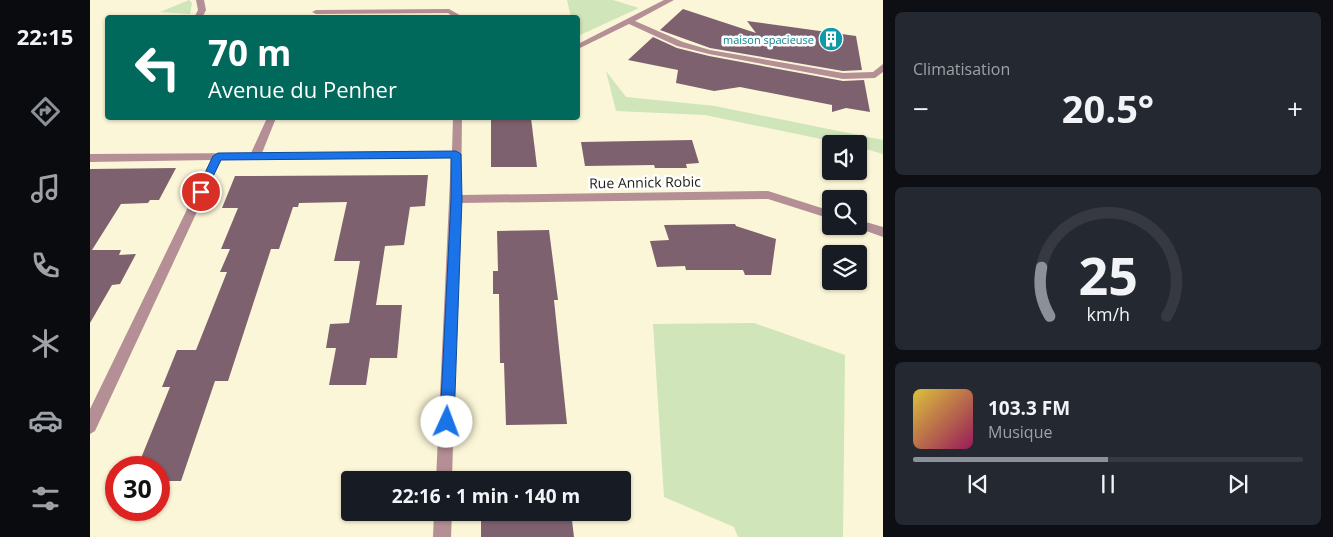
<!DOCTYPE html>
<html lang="fr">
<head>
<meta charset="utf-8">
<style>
	:root { --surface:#171b24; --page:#242831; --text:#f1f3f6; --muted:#9ea1a6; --line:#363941; --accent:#8c9099 }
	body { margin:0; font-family:"Open Sans",sans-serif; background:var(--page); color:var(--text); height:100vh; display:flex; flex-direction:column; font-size:19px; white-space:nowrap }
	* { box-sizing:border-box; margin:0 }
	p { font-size:16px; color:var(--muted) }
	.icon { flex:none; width:28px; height:28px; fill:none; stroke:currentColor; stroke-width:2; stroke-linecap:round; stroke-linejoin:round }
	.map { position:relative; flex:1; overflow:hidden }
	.drawer { display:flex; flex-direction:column; gap:12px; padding:12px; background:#0d0f14; width:450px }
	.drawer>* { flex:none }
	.guide { position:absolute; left:15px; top:15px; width:475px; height:105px; border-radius:5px; box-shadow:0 1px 4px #0004; background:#00695c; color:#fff; overflow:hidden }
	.fabs { position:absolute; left:732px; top:135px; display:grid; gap:10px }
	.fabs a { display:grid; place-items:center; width:45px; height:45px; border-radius:5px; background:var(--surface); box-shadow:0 1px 4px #0004; font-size:25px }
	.speed { position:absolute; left:15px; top:456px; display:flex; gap:10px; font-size:25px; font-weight:700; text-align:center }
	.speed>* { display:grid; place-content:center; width:65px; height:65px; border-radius:50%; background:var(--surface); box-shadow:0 1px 4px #0004; line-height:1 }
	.speed .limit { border:8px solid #d22; background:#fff; color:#111 }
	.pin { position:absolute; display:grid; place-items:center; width:42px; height:42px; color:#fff; margin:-21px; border:2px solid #fff; border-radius:50%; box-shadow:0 1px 5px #0007 }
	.me { position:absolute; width:55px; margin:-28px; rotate:2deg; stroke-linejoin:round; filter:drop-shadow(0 0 4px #0008) }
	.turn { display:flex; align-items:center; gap:18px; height:105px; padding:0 20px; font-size:22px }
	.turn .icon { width:65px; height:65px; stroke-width:2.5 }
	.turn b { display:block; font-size:35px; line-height:42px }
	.big { font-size:38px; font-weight:700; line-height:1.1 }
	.drawer .widget { flex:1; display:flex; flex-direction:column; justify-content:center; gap:8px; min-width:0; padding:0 18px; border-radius:8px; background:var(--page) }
	.drawer .dial { align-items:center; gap:0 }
	.dial svg { height:130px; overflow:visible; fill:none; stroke:var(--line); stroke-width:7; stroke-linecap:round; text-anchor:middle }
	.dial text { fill:var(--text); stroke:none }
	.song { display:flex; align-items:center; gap:15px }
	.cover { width:60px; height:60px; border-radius:8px; background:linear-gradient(135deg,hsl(50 70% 55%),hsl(330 70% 35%)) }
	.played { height:5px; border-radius:2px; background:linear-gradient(90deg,var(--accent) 50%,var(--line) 50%) }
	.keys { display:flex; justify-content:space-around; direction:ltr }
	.heat { display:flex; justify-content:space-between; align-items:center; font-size:28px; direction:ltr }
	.trip { position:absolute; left:251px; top:471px; width:290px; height:50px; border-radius:5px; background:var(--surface); box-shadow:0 1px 4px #0004; font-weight:700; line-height:50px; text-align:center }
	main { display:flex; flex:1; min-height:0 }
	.tabs { display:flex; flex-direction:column; width:90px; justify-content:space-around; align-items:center; background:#090b0e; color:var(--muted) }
	.tabs .icon { width:35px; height:35px }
	.tabs .current { color:var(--accent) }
	.tabs b { font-size:22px; color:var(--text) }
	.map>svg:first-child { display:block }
</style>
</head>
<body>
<main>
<nav class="tabs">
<b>22:15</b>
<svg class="icon current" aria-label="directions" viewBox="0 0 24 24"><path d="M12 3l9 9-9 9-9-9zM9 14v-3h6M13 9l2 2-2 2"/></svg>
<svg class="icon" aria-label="music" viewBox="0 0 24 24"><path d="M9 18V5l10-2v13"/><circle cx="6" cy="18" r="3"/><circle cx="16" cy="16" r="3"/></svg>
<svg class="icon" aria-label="phone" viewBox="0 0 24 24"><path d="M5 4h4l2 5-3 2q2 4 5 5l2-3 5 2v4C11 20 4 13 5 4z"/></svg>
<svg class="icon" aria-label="climate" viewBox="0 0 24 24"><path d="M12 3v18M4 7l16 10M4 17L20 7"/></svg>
<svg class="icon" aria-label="car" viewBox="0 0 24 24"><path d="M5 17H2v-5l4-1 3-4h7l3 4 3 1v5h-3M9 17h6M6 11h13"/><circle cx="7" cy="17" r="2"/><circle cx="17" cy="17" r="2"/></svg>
<svg class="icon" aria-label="filters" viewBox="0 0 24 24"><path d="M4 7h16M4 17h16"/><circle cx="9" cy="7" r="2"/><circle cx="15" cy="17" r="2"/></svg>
</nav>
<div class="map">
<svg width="793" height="537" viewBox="0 0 793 537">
	<rect width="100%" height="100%" fill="#fbf6d7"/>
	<g fill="#d0e5b9">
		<polygon points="99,0 102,3 100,14 70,12"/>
		<polygon points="477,0 523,0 549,8 488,36 488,18 481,17"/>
		<polygon points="516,71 536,97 625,106 793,140 793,154 769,147 769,144 755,144 615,115 526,111"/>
		<polygon points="664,323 755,355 753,537 648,537 644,527 574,497 563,324"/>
	</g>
	<g fill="#7e616e">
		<polygon points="593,9 666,33 657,21 766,36 772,70 753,71 620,48 570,30"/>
		<polygon points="563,37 587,48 619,56 753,81 774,80 780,112 756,108 742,112 742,105 650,87 624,91 586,83 588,70 538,60"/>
		<polygon points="401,118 441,118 447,167 401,167"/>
		<polygon points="602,140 609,163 596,164 597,168 565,168 564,165 495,166 491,142"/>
		<polygon points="86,168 69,200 60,200 58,203 31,204 2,250 31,250 29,255 46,254 30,284 22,285 0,323 0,169"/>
		<polygon points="338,175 335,206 320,207 314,245 295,246 286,305 312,305 307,358 280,358 276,385 239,385 246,348 236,348 240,324 259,323 270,261 244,261 257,202 209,203 208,207 203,207 189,249 181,249 138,381 125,381 91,481 69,481 69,468 47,468 80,387 72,387 87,350 106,350 137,272 130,272 140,249 131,249 148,208 132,208 145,176"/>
		<polygon points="645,224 646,226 686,239 681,275 655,275 653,270 596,270 595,266 567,267 560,241 579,240 574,225"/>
		<polygon points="459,230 468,300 464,300 477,424 416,425 414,363 410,363 409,294 403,294 403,271 408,271 407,231"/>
		<rect x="446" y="475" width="31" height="5"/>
		<polygon points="391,512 481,512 484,537 391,537"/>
	</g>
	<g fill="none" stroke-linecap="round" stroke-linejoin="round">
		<polygon fill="#b48f95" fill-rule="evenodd" points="106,0 114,0 116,10 112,18 104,18 108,10"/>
		<g fill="#b48f95" fill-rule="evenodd">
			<polygon points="574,0 584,0 545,21 593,42 620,50 753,73 783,72 793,64 793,72 785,78 753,79 619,54 587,46 539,24 488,49 488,44"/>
			<polygon points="359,9 375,18 365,18 358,13 226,14 222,12 226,10"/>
			<polygon points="177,118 186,118 172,153 362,151 363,118 372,118 371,195 678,191 741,211 741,219 678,199 370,203 362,480 346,480 361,158 131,160 5,431 0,434 0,409 121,160 0,162 0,154 161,153"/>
			<polygon points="769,220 793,227 793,237 765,227 769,226"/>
			<polygon points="344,512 362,512 361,537 343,537"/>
		</g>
	</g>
	<polygon fill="#1a73e8" stroke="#114b97" points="366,151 371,154 372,199 364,422 362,427 357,429 352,427 350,422 361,199 361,158 131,160 114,195 111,196 106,192 123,156 128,153"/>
	<defs>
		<g id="building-disc" transform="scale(1.25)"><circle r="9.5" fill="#0f9aa8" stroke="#fff"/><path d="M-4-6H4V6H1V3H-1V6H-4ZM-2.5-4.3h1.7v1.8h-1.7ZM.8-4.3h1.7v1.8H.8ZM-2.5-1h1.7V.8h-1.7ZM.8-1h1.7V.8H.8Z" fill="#fff"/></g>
	</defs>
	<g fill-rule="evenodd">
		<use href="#building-disc" x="741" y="39"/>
	</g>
	<g text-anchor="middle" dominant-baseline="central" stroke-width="5" stroke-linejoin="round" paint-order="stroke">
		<g font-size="11" fill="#0d838f" stroke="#fff" text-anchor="end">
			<text x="724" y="39">maison spacieuse</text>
		</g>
		<g font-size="14" fill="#242217" stroke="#fff">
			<text transform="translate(555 182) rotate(-1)">Rue Annick Robic</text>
		</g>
	</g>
</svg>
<div class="fabs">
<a><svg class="icon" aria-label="sound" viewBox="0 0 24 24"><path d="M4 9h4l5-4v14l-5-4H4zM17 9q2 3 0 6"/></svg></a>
<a><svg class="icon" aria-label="search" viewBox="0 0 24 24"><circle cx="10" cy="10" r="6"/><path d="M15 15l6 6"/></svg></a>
<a><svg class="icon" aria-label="layers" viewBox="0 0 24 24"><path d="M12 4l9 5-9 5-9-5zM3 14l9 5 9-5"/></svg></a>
</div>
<div class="speed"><div class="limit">30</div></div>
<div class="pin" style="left:111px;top:192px;background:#d93025"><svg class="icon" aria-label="arrive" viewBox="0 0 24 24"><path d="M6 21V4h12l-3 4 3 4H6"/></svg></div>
<svg class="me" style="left:357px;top:422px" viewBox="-20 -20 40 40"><circle r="19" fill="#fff"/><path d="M0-13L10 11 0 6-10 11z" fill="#1a73e8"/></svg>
<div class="trip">22:16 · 1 min · 140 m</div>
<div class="guide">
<div class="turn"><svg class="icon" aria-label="left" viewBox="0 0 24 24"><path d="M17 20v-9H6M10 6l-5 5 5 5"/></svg><div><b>70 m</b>Avenue du Penher</div></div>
</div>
</div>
<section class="drawer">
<div class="widget"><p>Climatisation</p>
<div class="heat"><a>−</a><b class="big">20.5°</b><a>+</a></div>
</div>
<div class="widget dial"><svg viewBox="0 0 100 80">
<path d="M14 69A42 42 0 1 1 86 69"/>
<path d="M14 69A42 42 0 0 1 9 39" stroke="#8c9099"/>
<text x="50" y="56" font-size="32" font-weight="700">25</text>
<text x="50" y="72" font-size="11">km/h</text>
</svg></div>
<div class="widget">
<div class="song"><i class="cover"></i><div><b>103.3 FM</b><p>Musique</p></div></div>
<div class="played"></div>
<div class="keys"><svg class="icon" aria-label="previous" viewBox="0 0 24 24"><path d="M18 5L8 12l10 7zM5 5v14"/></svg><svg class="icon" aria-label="pause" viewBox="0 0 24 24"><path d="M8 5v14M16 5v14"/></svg><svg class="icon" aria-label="next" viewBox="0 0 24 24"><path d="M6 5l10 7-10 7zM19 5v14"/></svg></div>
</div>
</section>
</main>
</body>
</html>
